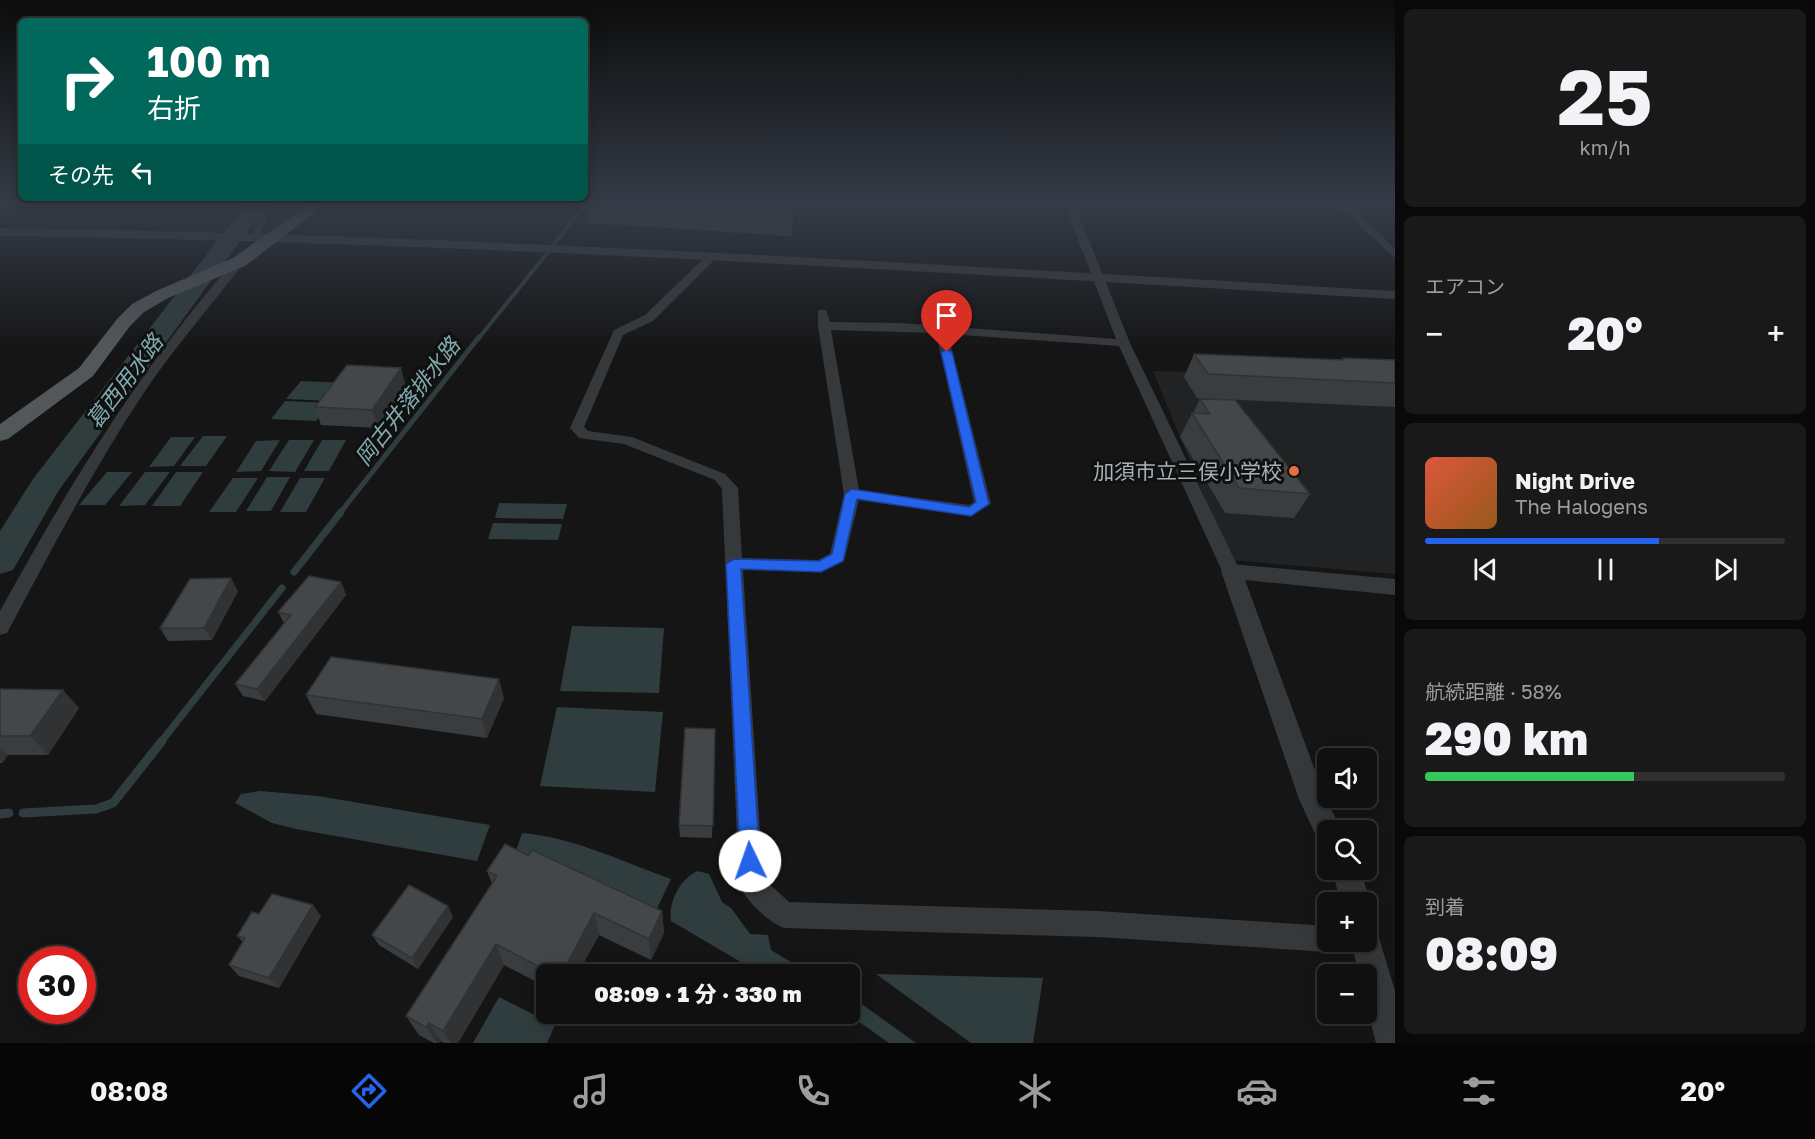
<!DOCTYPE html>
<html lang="ja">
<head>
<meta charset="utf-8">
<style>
	:root { --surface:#101010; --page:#191919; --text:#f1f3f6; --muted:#9c9d9f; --line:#303030; --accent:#2563eb }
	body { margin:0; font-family:"Golos Text","Noto Sans JP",sans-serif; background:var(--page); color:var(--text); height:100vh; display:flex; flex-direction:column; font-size:22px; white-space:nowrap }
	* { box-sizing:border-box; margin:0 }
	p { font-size:20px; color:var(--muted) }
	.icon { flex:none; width:33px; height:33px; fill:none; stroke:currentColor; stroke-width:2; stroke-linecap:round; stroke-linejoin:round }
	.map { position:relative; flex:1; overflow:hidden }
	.side { display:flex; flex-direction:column; gap:9px; padding:9px; background:#090909; width:420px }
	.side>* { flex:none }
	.top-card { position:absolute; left:18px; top:18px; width:570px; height:183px; border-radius:9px; box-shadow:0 3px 15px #0003,0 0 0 2px var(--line); background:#00695c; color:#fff; overflow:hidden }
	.tools { position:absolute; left:1317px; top:748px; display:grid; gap:12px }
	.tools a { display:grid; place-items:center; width:60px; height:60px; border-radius:9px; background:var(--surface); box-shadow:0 3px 15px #0003,0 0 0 2px var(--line); font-size:30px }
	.speed { position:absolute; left:18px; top:946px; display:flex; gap:12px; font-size:30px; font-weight:700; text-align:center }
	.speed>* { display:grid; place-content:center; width:78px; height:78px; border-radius:50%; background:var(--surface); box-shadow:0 3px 15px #0003,0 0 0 2px var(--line); line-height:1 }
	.speed .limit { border:9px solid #d22; background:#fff; color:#111 }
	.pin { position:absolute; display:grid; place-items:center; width:51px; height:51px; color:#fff; margin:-62px -26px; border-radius:50% 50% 50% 0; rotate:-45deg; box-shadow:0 0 6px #0007 }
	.pin .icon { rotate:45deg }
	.me { position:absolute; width:66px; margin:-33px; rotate:357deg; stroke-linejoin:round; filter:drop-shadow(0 0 4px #0008) }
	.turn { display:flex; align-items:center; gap:21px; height:126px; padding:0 30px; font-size:27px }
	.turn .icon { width:78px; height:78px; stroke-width:2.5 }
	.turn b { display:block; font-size:42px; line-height:51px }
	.then { display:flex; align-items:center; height:57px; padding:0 30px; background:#0003; gap:12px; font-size:22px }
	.big { font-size:45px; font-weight:800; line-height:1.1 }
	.side .widget { flex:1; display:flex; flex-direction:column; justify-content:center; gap:9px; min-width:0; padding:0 21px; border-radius:9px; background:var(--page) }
	.side .dial { align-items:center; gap:0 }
	.dial b { font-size:78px; line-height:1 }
	.song { display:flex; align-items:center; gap:18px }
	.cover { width:72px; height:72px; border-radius:9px; background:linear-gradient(135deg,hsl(10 70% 55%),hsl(30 70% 35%)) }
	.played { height:6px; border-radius:3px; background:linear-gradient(90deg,var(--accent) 65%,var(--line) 65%) }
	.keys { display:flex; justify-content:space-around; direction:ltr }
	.heat { display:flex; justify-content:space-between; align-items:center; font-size:33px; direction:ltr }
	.charge { height:9px; border-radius:4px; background:linear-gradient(90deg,#34c759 58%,var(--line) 0) }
	.trip { position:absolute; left:536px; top:964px; width:324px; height:60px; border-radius:9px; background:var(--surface); box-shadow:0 3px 15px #0003,0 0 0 2px var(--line); font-weight:800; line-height:60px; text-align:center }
	.tab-bar { display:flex; height:96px; justify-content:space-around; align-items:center; background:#060606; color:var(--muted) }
	.tab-bar .icon { width:42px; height:42px }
	.tab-bar .active { color:var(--accent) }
	.tab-bar b { font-size:27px; color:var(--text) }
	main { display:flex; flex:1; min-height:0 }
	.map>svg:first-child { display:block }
</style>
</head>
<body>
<main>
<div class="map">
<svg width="1395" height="1043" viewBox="0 0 1395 1043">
	<rect width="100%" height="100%" fill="#151516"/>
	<polygon fill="#212223" points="1153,371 1264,374 1395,382 1395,574 1230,560"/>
	<g fill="#2f3d3e">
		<polygon points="301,381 345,383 332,401 286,399"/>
		<polygon points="285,401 329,403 316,421 271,419"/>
		<polygon points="203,436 227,436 206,466 180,466"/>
		<polygon points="171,437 195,437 174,466 149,467"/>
		<polygon points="280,440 261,471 236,472 256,441"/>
		<polygon points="289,440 314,440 295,472 269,471"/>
		<polygon points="322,440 346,440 329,471 304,471"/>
		<polygon points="107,472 132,472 105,505 79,505"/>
		<polygon points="145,472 170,472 145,505 119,506"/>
		<polygon points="176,472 203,472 180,506 152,506"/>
		<polygon points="267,477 290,477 271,511 246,511"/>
		<polygon points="233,478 258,478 236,512 209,512"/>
		<polygon points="300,478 325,478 306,512 280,512"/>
		<polygon points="499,503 567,504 563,519 495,518"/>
		<polygon points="493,523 562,524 558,540 488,539"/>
		<polygon points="572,626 664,628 659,693 560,691"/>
		<polygon points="557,707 663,712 655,792 540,786"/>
		<polygon points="260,791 318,796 490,825 477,861 296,829 272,823 235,803 241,794"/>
		<path d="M522,833c51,4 101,29 149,46l-16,34 -142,-53z"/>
		<path d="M698,871l11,3 13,28 9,6 19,26 18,1 3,15 41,25h-49l-92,-54c-3,-18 9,-43 27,-50z"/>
		<polygon points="876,974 1043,978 1033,1043 971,1043"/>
		<polygon points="849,995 916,1043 889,1043 848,1014"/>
		<polygon points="499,997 555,1025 547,1043 473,1043"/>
	</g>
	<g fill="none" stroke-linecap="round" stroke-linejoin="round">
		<g stroke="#2f3d3e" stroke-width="4">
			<polyline points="554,244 585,205"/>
			<polyline points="478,339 548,252"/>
		</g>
		<polyline stroke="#2f3d3e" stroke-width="5" points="340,513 479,337"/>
		<g stroke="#2f3d3e" stroke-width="7">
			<polyline points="294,572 341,512"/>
			<polyline points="161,742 282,588"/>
		</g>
		<g stroke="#2f3d3e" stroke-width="9">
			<polyline points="23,813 96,809 113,803 162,741"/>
			<polyline points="0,814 9,813"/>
		</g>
		<polygon fill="#2f3d3e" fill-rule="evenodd" points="245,205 266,205 59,490 13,570 0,574 0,531 33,479"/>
		<g fill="#36393b" fill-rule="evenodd">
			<polygon points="265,205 274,205 267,217 260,237 251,239 257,217"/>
			<path d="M1065,205h10l55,138 110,228 -3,4h-12l-3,-4 -103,-225 -171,-12 43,170 -20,12 -112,-16 -15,61 -23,11 -78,-2 20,308 26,24 308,9 231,15v16h12l-3,6 -9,4 -231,-15 -313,-9c-17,-7 -38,-27 -45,-44l-17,-395 -7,-9 -91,-36 -45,-6 -9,-10 44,-98 31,-15 62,-60h8v4l-62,62 -30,14 -39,92 4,4 44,6 93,37 13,14 4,70 76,2 12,-6 14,-60 -26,-168v-16h8l4,12 70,1 216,16zM831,330l105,3 38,169 -5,3 -110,-15z"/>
			<polygon points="1313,205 1350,205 1395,249 1395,258 1343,210"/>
			<path d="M236,259l9,2c-33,44 -69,84 -100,130 -52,78 -94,160 -138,242l-7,2v-24c69,-125 141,-245 236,-352z"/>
		</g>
		<g fill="#36393b" fill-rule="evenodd">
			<path d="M0,228c466,7 930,36 1395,63v8c-465,-27 -929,-57 -1395,-63z"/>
			<polygon points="1231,564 1395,579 1395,595 1245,580 1324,795 1342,831 1328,831 1328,844 1318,840 1299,799 1221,571 1224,566"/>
			<polygon points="1332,870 1360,870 1371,903 1366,913 1366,903 1341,903"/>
			<polygon points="1366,927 1377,931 1395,991 1395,1043 1376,1043 1366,1004 1366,975 1359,975 1351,942 1366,942"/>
		</g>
		<polygon fill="#52575a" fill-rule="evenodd" points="308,205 325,205 245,266 168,298 144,312 130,326 93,376 8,439 0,441 0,424 79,368 117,319 132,304 156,291 233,258"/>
	</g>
	<g fill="#3a3d3f">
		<polygon points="587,205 795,205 791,236 589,223"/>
		<polygon points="1194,354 1341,360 1343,358 1395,360 1395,407 1197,398 1184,377"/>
		<polygon points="406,386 377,428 321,425 315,407"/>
		<polygon points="1200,399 1310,494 1294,518 1225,513 1180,437 1192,413 1193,413"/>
		<polygon points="341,582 346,595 265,701 243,696 235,684 284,623 278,612"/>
		<polygon points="238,591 212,640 168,641 160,628"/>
		<polygon points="0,689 79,708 48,755 8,755 2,763 0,763"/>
		<polygon points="306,695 504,698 487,738 316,714"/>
		<polygon points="715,729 712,838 680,837 679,825"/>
		<polygon points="529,856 662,911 664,933 651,960 599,935 577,975 546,975 546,987 504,965 458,1043 444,1043 441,1041 440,1043 434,1043 419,1035 406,1016 492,884 487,871"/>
		<polygon points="259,914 321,916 279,988 239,976 229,965 243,942 237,936"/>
		<polygon points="453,917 418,969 379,945 372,935"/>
	</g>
	<g fill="#303233">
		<polygon points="794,205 795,205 791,236"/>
		<polygon points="401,368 406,386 377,428 372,410"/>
		<polygon points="231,578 238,591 212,640 204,628"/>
		<polygon points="341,582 346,595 265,701 257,689"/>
		<polygon points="499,679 504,698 487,738 482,719"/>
		<polygon points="63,690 79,708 48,755 30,736"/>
		<polygon points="0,747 8,755 2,763 0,761"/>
		<polygon points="313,905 321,916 279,988 269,978"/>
		<polygon points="448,906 453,917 418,969 412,958"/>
		<polygon points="662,911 664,933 651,960 649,939"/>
		<polygon points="594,913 599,935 577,975 561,975"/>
		<polygon points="496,944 504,965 458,1043 451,1043 443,1031"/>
		<polygon points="429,1023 441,1041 440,1043 437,1043 426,1027"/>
	</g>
	<g fill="#444749" stroke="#303233" stroke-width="1.5">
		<polygon points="725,205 794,205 793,210"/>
		<polygon points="1194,354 1344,360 1343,358 1395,360 1395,383 1208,374"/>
		<polygon points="347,365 401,368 372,410 315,407"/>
		<polygon points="1200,399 1235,400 1310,494 1239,488 1192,413 1210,414"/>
		<polygon points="309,576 341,582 257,689 235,684 291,615 278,612"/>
		<polygon points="231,578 204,628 160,628 190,579"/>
		<polygon points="331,657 499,679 482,719 306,695"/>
		<polygon points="0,689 63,690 30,736 0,736"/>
		<polygon points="685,728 715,729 713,826 679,825"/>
		<polygon points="505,844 529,856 532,850 662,911 649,939 594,913 561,975 555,975 496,944 443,1031 429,1023 426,1027 406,1016 497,876 487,871"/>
		<polygon points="409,885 448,906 412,958 372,935"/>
		<polygon points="272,894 313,905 269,978 229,965 245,938 237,936 252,912 259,914"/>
	</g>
	<linearGradient id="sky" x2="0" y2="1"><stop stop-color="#0c0c0c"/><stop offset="0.58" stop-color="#353b47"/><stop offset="1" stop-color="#353b47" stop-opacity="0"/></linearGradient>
	<rect width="1395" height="351" fill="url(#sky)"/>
	<polygon fill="#2563eb" stroke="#184099" stroke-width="1.5" points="947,349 952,352 989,504 971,516 857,499 843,561 821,572 741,569 760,861 757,868 750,871 743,868 740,861 726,564 734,559 819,561 832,554 845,494 852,489 969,507 976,502 941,352"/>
	<circle fill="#e66f3d" stroke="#101011" stroke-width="2" cx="1294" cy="471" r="6"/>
	<g text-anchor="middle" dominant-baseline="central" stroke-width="6" stroke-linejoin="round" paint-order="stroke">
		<g font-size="21" fill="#a7b1b6" stroke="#101011" text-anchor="end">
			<text x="1282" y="471">加須市立三俣小学校</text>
		</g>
		<g font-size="22" font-style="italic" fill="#80aaaf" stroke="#101011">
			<text transform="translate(124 381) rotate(-53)">葛西用水路</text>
			<text transform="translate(407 401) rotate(-52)">岡古井落排水路</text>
		</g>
	</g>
</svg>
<div class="tools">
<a><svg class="icon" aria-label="sound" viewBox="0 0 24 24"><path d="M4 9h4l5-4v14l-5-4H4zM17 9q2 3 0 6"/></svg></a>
<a><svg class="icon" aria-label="search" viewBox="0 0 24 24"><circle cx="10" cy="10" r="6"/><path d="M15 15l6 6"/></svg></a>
<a>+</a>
<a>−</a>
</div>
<div class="speed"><div class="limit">30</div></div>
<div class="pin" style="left:947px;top:352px;background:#d93025"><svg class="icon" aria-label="arrive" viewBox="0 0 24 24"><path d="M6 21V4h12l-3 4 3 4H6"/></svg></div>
<svg class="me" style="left:750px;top:861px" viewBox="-20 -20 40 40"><circle r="19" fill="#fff"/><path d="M0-13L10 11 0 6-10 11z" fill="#2563eb"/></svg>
<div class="trip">08:09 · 1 分 · 330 m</div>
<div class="top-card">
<div class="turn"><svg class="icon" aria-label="right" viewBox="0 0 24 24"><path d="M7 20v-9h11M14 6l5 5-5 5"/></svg><div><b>100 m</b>右折</div></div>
<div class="then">その先<svg class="icon" aria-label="left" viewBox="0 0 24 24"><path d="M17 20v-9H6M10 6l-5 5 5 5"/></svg></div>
</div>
</div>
<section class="side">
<div class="widget dial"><b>25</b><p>km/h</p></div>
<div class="widget"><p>エアコン</p>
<div class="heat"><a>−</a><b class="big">20°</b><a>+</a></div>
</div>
<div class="widget">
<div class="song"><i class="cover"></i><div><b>Night Drive</b><p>The Halogens</p></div></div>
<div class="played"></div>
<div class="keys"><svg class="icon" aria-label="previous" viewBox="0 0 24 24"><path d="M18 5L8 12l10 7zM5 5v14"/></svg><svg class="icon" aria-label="pause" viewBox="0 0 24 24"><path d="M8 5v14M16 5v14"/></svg><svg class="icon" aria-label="next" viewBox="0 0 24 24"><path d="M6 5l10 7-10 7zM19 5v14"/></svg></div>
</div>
<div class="widget"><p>航続距離 · 58%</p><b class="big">290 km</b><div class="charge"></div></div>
<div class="widget"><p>到着</p><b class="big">08:09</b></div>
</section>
</main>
<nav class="tab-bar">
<b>08:08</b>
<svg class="icon active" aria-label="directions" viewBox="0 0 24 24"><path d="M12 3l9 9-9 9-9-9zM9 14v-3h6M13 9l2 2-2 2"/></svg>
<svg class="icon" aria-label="music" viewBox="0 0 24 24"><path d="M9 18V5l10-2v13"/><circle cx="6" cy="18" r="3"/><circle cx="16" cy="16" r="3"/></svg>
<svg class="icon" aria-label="phone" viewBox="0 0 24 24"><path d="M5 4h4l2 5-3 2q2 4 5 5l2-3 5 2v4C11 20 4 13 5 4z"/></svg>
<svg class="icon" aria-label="climate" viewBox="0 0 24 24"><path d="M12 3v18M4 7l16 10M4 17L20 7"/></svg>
<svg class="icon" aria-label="car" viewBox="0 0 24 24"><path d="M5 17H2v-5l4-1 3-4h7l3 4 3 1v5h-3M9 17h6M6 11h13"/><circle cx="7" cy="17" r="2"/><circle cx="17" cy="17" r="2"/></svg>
<svg class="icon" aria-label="filters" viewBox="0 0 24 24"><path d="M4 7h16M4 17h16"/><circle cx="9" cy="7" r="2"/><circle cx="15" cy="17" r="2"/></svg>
<b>20°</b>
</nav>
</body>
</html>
